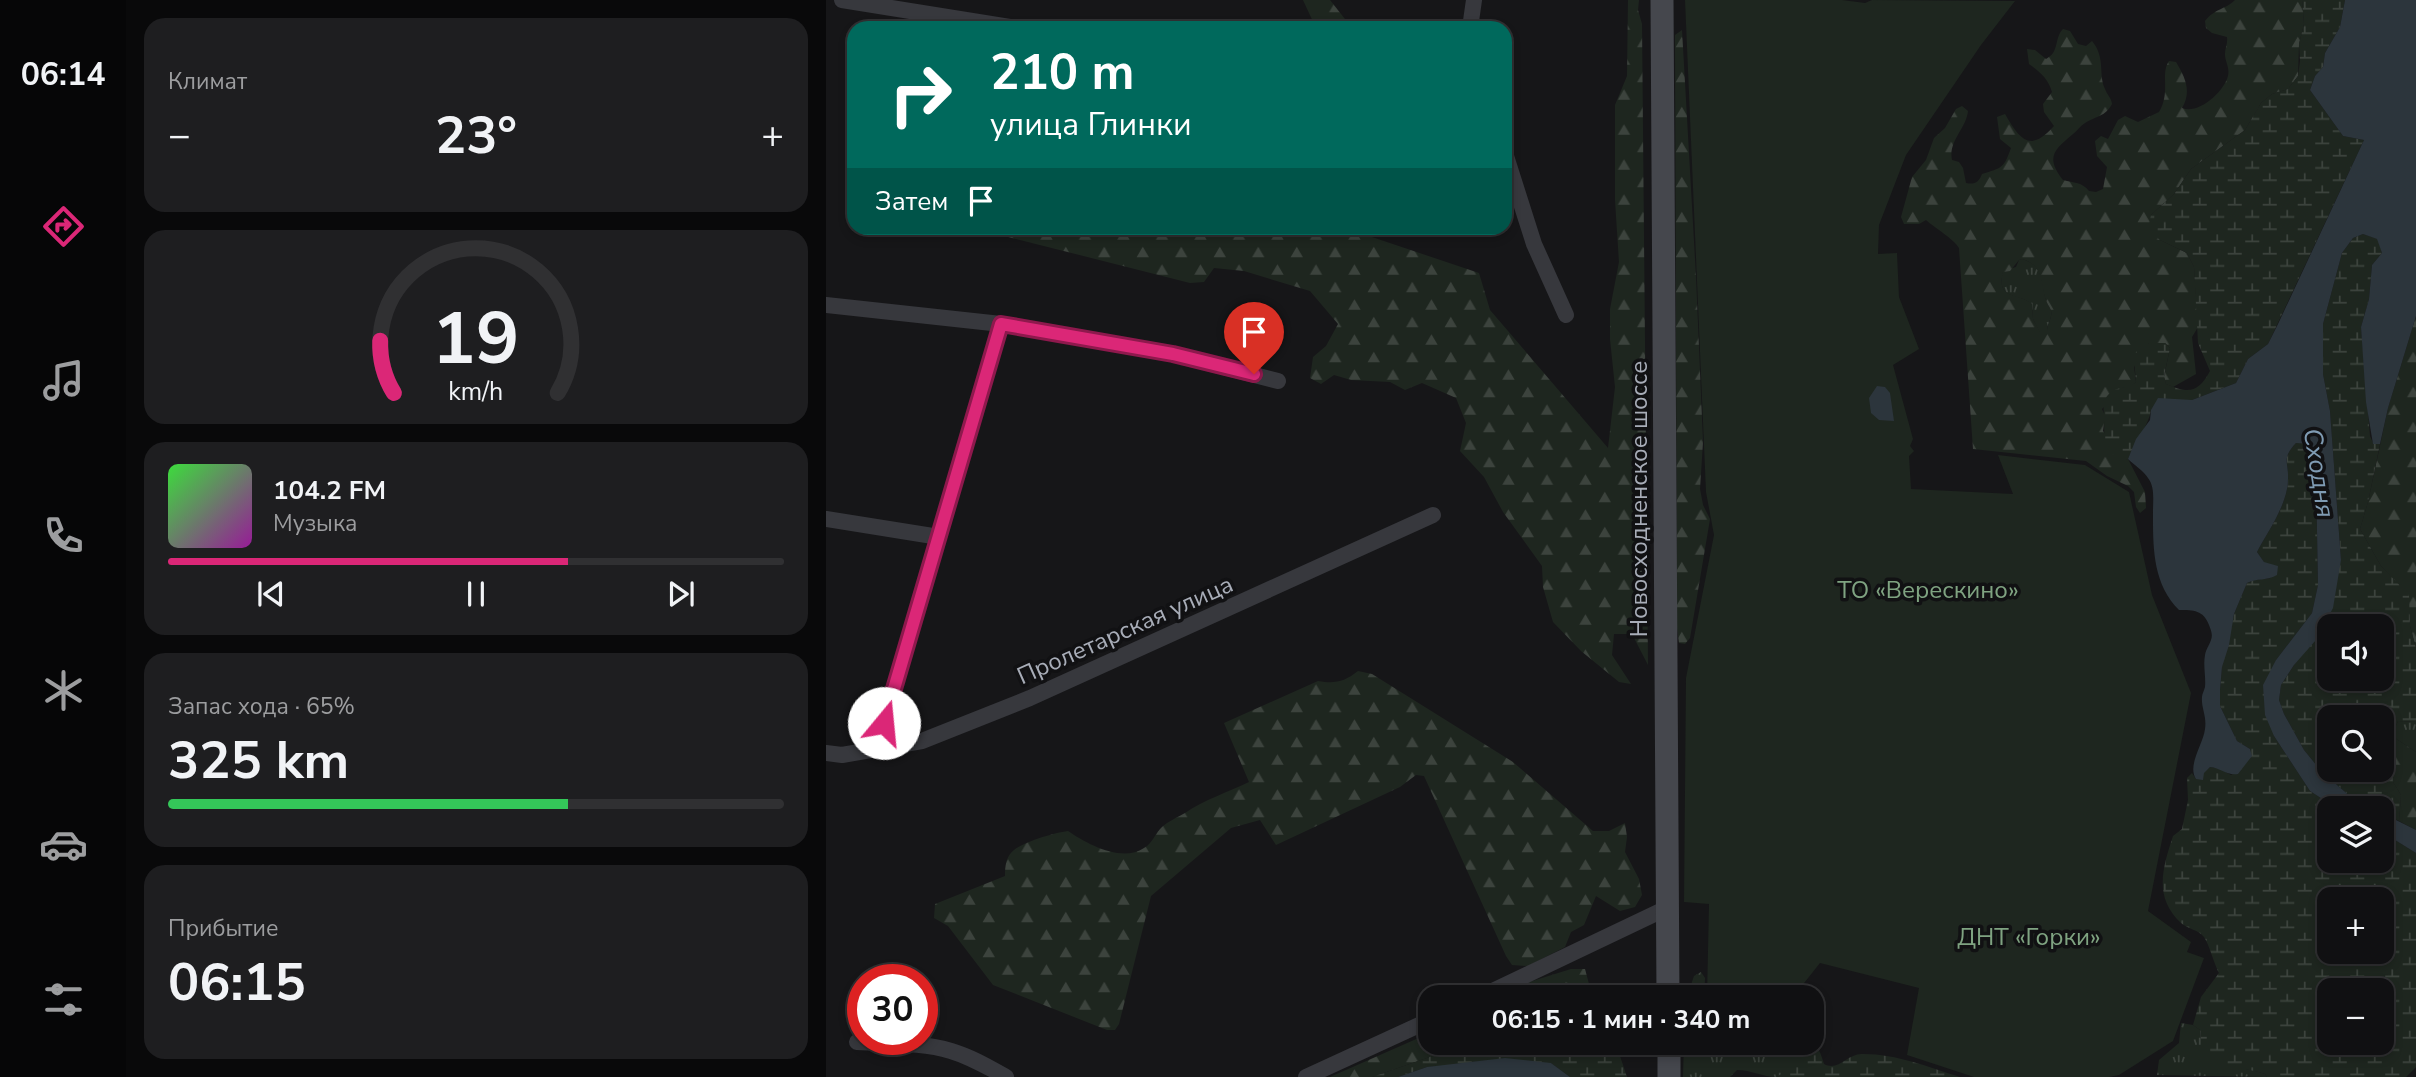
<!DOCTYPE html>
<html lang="ru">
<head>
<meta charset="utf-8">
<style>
	:root { --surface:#101012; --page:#1e1e20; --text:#f1f3f6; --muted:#9c9d9f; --line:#303032; --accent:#db2777 }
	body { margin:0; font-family:"Nunito Sans",sans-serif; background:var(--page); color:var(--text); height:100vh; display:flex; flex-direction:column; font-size:26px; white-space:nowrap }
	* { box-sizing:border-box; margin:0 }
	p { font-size:23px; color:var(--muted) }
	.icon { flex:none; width:38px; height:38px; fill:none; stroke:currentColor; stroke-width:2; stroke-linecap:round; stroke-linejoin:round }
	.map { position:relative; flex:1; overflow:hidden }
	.sheet { display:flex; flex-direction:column; gap:18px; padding:18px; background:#09090a; width:700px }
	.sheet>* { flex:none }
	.top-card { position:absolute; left:21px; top:21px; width:665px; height:214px; border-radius:21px; box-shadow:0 4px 10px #0003,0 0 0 2px var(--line); background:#00695c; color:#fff; overflow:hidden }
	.controls { position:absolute; left:1491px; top:614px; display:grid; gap:14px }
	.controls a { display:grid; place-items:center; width:77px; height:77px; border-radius:14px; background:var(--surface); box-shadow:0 4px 10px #0003,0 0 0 2px var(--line); font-size:35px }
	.speed { position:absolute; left:21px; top:964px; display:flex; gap:14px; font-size:35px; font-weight:700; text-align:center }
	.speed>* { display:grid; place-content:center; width:91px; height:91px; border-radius:50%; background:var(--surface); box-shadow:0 4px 10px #0003,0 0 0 2px var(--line); line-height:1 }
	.speed .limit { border:10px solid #d22; background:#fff; color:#111 }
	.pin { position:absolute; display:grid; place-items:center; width:60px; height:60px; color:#fff; margin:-72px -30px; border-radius:50% 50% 50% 0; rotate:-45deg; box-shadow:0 0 7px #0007 }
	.pin .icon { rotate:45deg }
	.me { position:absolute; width:77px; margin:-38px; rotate:17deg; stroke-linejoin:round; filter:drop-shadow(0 0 5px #0008) }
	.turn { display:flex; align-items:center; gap:24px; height:147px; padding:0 28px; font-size:32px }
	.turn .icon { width:91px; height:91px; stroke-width:2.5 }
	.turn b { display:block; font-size:49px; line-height:60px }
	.then { display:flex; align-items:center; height:66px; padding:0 28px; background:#0003; gap:14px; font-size:26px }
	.big { font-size:52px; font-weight:700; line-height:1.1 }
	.sheet .card { flex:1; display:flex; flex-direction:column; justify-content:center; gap:10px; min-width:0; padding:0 24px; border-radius:21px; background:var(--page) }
	.sheet .dial { align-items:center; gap:0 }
	.dial svg { height:182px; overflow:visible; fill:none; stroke:var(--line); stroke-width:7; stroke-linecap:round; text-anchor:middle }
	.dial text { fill:var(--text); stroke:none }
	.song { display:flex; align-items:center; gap:21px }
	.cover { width:84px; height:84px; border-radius:10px; background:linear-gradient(135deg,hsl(120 70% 55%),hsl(300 70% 35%)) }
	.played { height:7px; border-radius:4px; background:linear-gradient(90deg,var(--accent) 65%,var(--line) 65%) }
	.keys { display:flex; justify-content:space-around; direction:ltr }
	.heat { display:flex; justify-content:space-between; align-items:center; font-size:38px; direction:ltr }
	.charge { height:10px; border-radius:5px; background:linear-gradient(90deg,#34c759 65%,var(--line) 0) }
	.trip { position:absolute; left:592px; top:985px; width:406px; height:70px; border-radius:21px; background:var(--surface); box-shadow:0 4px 10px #0003,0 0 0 2px var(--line); font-weight:700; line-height:70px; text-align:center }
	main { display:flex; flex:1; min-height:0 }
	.dock { display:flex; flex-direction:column; width:126px; justify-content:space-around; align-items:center; background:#060607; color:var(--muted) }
	.dock .icon { width:49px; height:49px }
	.dock .selected { color:var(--accent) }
	.dock b { font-size:32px; color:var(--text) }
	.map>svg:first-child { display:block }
</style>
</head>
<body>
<main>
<nav class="dock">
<b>06:14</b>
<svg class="icon selected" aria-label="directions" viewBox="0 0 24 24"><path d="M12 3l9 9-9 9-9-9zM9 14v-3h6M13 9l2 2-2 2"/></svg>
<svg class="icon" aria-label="music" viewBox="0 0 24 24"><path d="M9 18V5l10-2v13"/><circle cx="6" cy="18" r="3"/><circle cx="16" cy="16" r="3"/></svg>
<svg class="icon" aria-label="phone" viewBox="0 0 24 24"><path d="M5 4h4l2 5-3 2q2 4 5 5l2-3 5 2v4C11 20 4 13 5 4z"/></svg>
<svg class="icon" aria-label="climate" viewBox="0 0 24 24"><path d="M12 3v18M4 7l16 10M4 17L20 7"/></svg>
<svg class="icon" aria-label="car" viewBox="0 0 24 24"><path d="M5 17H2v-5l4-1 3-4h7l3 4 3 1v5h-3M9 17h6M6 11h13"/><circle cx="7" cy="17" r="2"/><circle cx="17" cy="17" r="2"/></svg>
<svg class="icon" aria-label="filters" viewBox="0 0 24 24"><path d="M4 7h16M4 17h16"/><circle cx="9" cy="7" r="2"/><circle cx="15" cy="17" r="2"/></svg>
</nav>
<section class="sheet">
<div class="card"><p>Климат</p>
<div class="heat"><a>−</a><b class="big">23°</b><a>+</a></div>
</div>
<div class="card dial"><svg viewBox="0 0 100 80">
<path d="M14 69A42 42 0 1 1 86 69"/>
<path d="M14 69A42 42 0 0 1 8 46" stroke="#db2777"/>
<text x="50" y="56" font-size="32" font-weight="700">19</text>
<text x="50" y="72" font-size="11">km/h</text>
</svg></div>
<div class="card">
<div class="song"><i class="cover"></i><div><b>104.2 FM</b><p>Музыка</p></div></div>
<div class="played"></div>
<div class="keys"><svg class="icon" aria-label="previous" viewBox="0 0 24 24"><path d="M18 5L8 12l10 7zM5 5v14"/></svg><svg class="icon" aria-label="pause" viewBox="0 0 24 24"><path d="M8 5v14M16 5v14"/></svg><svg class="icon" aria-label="next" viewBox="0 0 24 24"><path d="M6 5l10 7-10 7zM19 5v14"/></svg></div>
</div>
<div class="card"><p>Запас хода · 65%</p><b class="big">325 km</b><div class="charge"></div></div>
<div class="card"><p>Прибытие</p><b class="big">06:15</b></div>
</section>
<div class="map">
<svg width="1590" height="1077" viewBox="0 0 1590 1077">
	<defs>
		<pattern id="grass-tufts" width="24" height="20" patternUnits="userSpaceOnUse" patternTransform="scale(1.75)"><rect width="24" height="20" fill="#1e261f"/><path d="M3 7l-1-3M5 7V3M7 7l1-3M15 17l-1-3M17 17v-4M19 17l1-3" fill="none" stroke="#3c433d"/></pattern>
		<pattern id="forest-firs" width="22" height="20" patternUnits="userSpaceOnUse" patternTransform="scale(1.75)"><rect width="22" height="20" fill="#1e261f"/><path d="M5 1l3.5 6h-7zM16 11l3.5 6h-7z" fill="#3c433d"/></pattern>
		<pattern id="wetland-marsh" width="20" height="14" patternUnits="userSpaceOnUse" patternTransform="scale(1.75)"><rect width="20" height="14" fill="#1e261f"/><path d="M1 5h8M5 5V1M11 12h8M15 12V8" fill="none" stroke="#3c433d"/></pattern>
	</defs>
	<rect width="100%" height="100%" fill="#161618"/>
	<g fill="url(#grass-tufts)">
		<path d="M1196,259c22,6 19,24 24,41 1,5 7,9 5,16 -1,6 -4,9 -4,16l-7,1 -7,-14 -1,-15c-15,-12 -36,-3 -29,-33l13,-4 3,-7z"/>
		<polygon points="1572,721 1590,722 1590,752 1566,736"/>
		<polygon points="875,972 879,978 878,997 861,997 868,976"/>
		<path d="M1355,1023l12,2 7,5c4,42 36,33 65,44l2,3 -110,-2 2,-15 20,-17z"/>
		<path d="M858,1043h113c2,14 -8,28 -20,34 -14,0 -26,-7 -40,-7l-7,7h-47z"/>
	</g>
	<g fill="url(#forest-firs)" fill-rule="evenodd">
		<polygon points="477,0 504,0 526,28 490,28"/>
		<polygon points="802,0 813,0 812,10 816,24 822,665 806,634 788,634 786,655 805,684 793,682 755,651 727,622 717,587 716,566 677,512 658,477 634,451 640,423 630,398 596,383 579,390 564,382 525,380 508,375 495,384 484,378 487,357 500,346 512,324 484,291 418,271 388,268 378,282 364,283 147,228 527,228 534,233 653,273 664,310 782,448 789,387 784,339 784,309 793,262 789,200 789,105 801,76"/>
		<path d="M1409,0h67l2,24 -5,20 -1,32 -10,13 -16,5 -11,9 -16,27 -54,39 -17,25 -23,21 9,25 27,13 7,14 4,60 -6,10 4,37 -23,13 -7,-3 -2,-7 6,-29 -5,-5h-16l-15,24 2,15 -6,5 -8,1 -20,21 3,7 -2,15 20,29 5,-1 17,33 1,16 -6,5 -4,-6 -2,-15 -6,-6 -21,-10 -21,-15 -113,-12 -14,-201c-5,-9 -24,-20 -33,-28l-7,4h-15l-3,-7 11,-40 14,-17 8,-22 11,-10 11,-19 6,-3 6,5c-2,18 -20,30 -16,49l7,2 4,6 3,15c9,2 13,-1 16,-9 20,-6 22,-6 29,-26l-11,-9 -3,-22 8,-3c15,26 25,39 49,12l-10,-14 -1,-8 9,-12c-4,-14 -12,-20 -23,-28l-2,-15 8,1 11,9c14,-7 8,-21 17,-30l7,2 8,13 8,2 6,-5c14,17 6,34 13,48 2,6 6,8 7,15 -7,13 -16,12 -27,19 -5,3 -8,8 -12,11 -19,16 -28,23 -10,46 11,3 19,2 26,11l7,1 7,-3 4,-22 -10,-11 -2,-15 6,-5 7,3 10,-19 7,-4 13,6 21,-10c12,-20 1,-38 10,-51l7,1c9,15 16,29 6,46 16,7 42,-16 46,-32 2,-9 -3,-14 -3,-22 0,-6 3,-10 2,-17l-15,-4 -6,-5 -1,-7c10,-13 20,-11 30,-21zM1196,259c22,6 18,24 24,41 1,5 7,9 5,16 -1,6 -4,9 -4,16h-7l-7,-13 -1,-15c-14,-12 -36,-3 -29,-32l7,-1 9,-11z"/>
		<polygon points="856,30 870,277 877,442 874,489 877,505 884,519 864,638 859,644 853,643 851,628 849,35"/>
		<polygon points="1590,316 1590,648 1584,626 1582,595 1555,566 1534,529 1542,502 1562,408"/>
		<path d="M532,671l14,3 141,88 80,69h16l16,-8 2,14 -2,15 14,27 3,16 -7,12 -15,4 -24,-15 -12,29 -13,7 -6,15 -37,19 -16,-1 -6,-9 -82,-180 -8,-1 -16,12 -124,58 -16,-25 -29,8 -80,68 -32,128 -4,6h-8l-114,-45 -45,-59 -14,-8 1,-14 70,-28c0,-10 1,-20 9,-26 12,-9 40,-17 54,-19 19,13 54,32 76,17 9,-5 11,-15 18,-21 5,-5 16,-10 23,-14 19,-13 43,-21 64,-31l-25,-59 94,-42c17,3 26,1 40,-10z"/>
		<polygon points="1566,736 1590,752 1590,830 1573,821 1575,795 1567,782 1564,767"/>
		<polygon points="745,969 759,969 763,984 755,997 677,998 700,983"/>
		<polygon points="604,1033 604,1043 644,1043 546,1077 504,1077"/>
		<polygon points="765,1043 799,1043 793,1053"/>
	</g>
	<g fill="url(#wetland-marsh)" fill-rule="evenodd">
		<path d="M1476,0h43l-5,27 -15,26 -2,14 -8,9 -5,14 33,46 21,4 -96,204 -20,15 -12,24 -44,17h-18l-23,10c-2,15 -17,33 -23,49l-5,2c-22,-12 -18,-20 -19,-42 0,-11 -3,-18 6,-26 8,-7 18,-4 26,-11l-2,-23 2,-7 13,-9h16l5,5 -6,28 2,8c23,10 32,9 44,-13l-12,-28 -4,-76 -7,-14 -27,-13 -12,-10 3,-15 23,-21 17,-25 54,-39 16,-27 11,-9 16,-5 10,-13 2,-15 -1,-17 5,-20z"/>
		<path d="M1537,234l15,5 4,14 -10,12 -3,34 -8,28 9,109 3,7 7,1 -12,58 -8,27 21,37 28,29 1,31 6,22v74l-18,-1 -6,15 -2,15 3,31 8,13 -2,26 -17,-8v-5h-9l-22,-11 -29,-25 -18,-22 -20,-36 -5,-14 2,-15 13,-20 47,-105 -11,-149 -7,-37v-50l19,-71 11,-15zM1503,626h53v53h-53zM1503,718h53v52h-53z"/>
		<path d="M1477,442l7,2 6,33 2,108 -6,28 -36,47 -2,76 36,55 26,17h-7v53h53v-29l34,21v214l-10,10h-139l-2,-3c-15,-6 -49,-6 -58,-17 -6,-6 -6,-19 -7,-27l-7,-5 8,-28 18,-24c-5,-9 -10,-29 -15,-36 -5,-7 -16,-8 -23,-14 -28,-26 -18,-56 -8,-87l9,-7 6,-29 -1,-22 5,-5 4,6 14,-12 8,1 13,7c13,-7 16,-12 19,-26l-13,-8 -17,-35v-16l2,-24 12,-52 13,-31 7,-3 17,-2 -7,-16 -7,-10c11,-21 31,-48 31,-73 1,-17 -7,-20 8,-36zM1503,900h53v52h-53zM1503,990h53v53h-53z"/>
		<polygon points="644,1043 765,1043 793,1053 801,1077 744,1077 725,1063 601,1067 572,1077 546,1077"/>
		<path d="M978,1043c14,0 16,8 20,21 15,8 23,-11 39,-10 34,0 65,13 97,23h-183c15,-8 15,-25 27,-34z"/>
	</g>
	<polygon fill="#1e261f" points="859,0 1016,0 1039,3 1046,0 1189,1 1155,45 1080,155 1053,225 1052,254 1071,253 1073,297 1093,349 1067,365 1087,439 1084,446 1088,451 1083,456 1085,489 1187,494 1172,455 1259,465 1303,492 1326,595 1365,693 1322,911 1365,942 1361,952 1378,958 1347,1041 1293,1075 1283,1077 1148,1077 1081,1055 1093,988 994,963 967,997 881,997 883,904 858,902 860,678 888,535 880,492"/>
	<g fill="#2c353c">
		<path d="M1519,0h71v316l-28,92 -8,36h-7l-7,-42 -5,-75 8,-28 3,-34 10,-12 -5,-14 -14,-5 -10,4 -11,15 -19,71v50l7,37 11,149 -8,48 -17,32 -22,25 -13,20 -2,15 5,14 20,36 18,22 29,25 22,11h-37l-26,-17 -36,-55 -9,-21 -2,-30 13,-25 36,-47 6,-28 -2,-108 -6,-33 -14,-1c-15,16 -7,19 -8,36 0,25 -20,52 -31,73l7,10 14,4 -1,9c-9,6 -21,3 -30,8l-13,31 -5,31 -7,22 -2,23v16l17,35 13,8 2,7 -14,18c-11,2 -17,-6 -28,-7l-6,6 -1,7 -7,-1c-9,-14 7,-34 9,-50 2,-13 -4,-21 -3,-32 0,-3 2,-6 3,-10 1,-10 -2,-21 0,-32 1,-6 4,-9 6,-15 2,-5 0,-10 -2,-15 -6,-15 -15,-15 -30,-15 -27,-27 -26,-64 -26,-99 0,-11 2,-24 -5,-33 -4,-7 -14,-13 -20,-19l8,-20 14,-19 1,-10 7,-12 34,2 44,-17 12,-24 20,-15 10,-20 86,-184 -21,-4 -33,-46 5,-14 8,-9 2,-14 15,-26z"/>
		<polygon points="1051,386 1059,387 1064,393 1068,421 1053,420 1045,413 1043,398"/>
		<polygon points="1556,813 1590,830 1590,853 1556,832"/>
		<polygon points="679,1058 725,1063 744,1077 572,1077 601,1067"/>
	</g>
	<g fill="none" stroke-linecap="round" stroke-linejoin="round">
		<g stroke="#37383d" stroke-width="16">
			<polyline points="16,0 190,28"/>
			<polyline points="644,28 648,0"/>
			<polyline points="679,153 708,244 740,315"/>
			<polyline points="0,305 175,324 347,354 452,381"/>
			<polyline points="0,519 113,537"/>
			<polyline points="50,749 175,324"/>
			<polyline points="0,753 16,755 96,741 204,698 607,515"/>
			<polyline points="652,998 841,908"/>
			<path d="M31,1042c31,2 64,0 94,9 20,6 37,16 55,26"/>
			<polyline points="480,1077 604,1020"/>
		</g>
		<g stroke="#45474d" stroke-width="23">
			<polyline points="836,0 842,998"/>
			<polyline points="843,1077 843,1043"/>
		</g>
	</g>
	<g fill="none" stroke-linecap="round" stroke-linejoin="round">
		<g stroke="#8e194d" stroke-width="18">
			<polyline id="route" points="58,723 175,324 347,354 428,374"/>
		</g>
		<use href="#route" stroke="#db2777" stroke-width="12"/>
	</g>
	<g text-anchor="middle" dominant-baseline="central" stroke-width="7" stroke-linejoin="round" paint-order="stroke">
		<g font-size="24" fill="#a8adb8" stroke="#111113">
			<text transform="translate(813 499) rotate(-90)">Новосходненское шоссе</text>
			<text transform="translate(299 630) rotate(-24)">Пролетарская улица</text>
		</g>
		<g font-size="24" fill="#7fa381" stroke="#111113">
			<text x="1102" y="590">ТО «Верескино»</text>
			<text x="1203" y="937">ДНТ «Горки»</text>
		</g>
		<g font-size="26" font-style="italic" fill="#7f9bb3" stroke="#111113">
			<text transform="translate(1493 473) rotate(81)">Сходня</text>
		</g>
	</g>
</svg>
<div class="controls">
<a><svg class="icon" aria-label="sound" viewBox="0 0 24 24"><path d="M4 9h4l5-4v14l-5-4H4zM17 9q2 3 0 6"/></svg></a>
<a><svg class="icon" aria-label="search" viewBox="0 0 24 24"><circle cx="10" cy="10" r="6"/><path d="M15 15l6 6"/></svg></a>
<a><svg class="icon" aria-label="layers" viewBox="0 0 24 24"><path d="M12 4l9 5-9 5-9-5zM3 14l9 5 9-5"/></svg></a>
<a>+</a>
<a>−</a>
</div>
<div class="speed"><div class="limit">30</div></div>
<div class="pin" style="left:428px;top:374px;background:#d93025"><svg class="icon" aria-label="arrive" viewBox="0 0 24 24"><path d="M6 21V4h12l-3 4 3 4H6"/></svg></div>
<svg class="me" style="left:58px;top:723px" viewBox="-20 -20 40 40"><circle r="19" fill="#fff"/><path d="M0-13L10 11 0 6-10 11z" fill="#db2777"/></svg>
<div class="trip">06:15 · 1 мин · 340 m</div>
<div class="top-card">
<div class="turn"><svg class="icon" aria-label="right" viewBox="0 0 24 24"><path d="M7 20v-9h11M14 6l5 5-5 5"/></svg><div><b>210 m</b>улица Глинки</div></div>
<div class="then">Затем<svg class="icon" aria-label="arrive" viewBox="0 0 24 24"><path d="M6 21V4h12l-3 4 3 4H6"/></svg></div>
</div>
</div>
</main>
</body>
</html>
